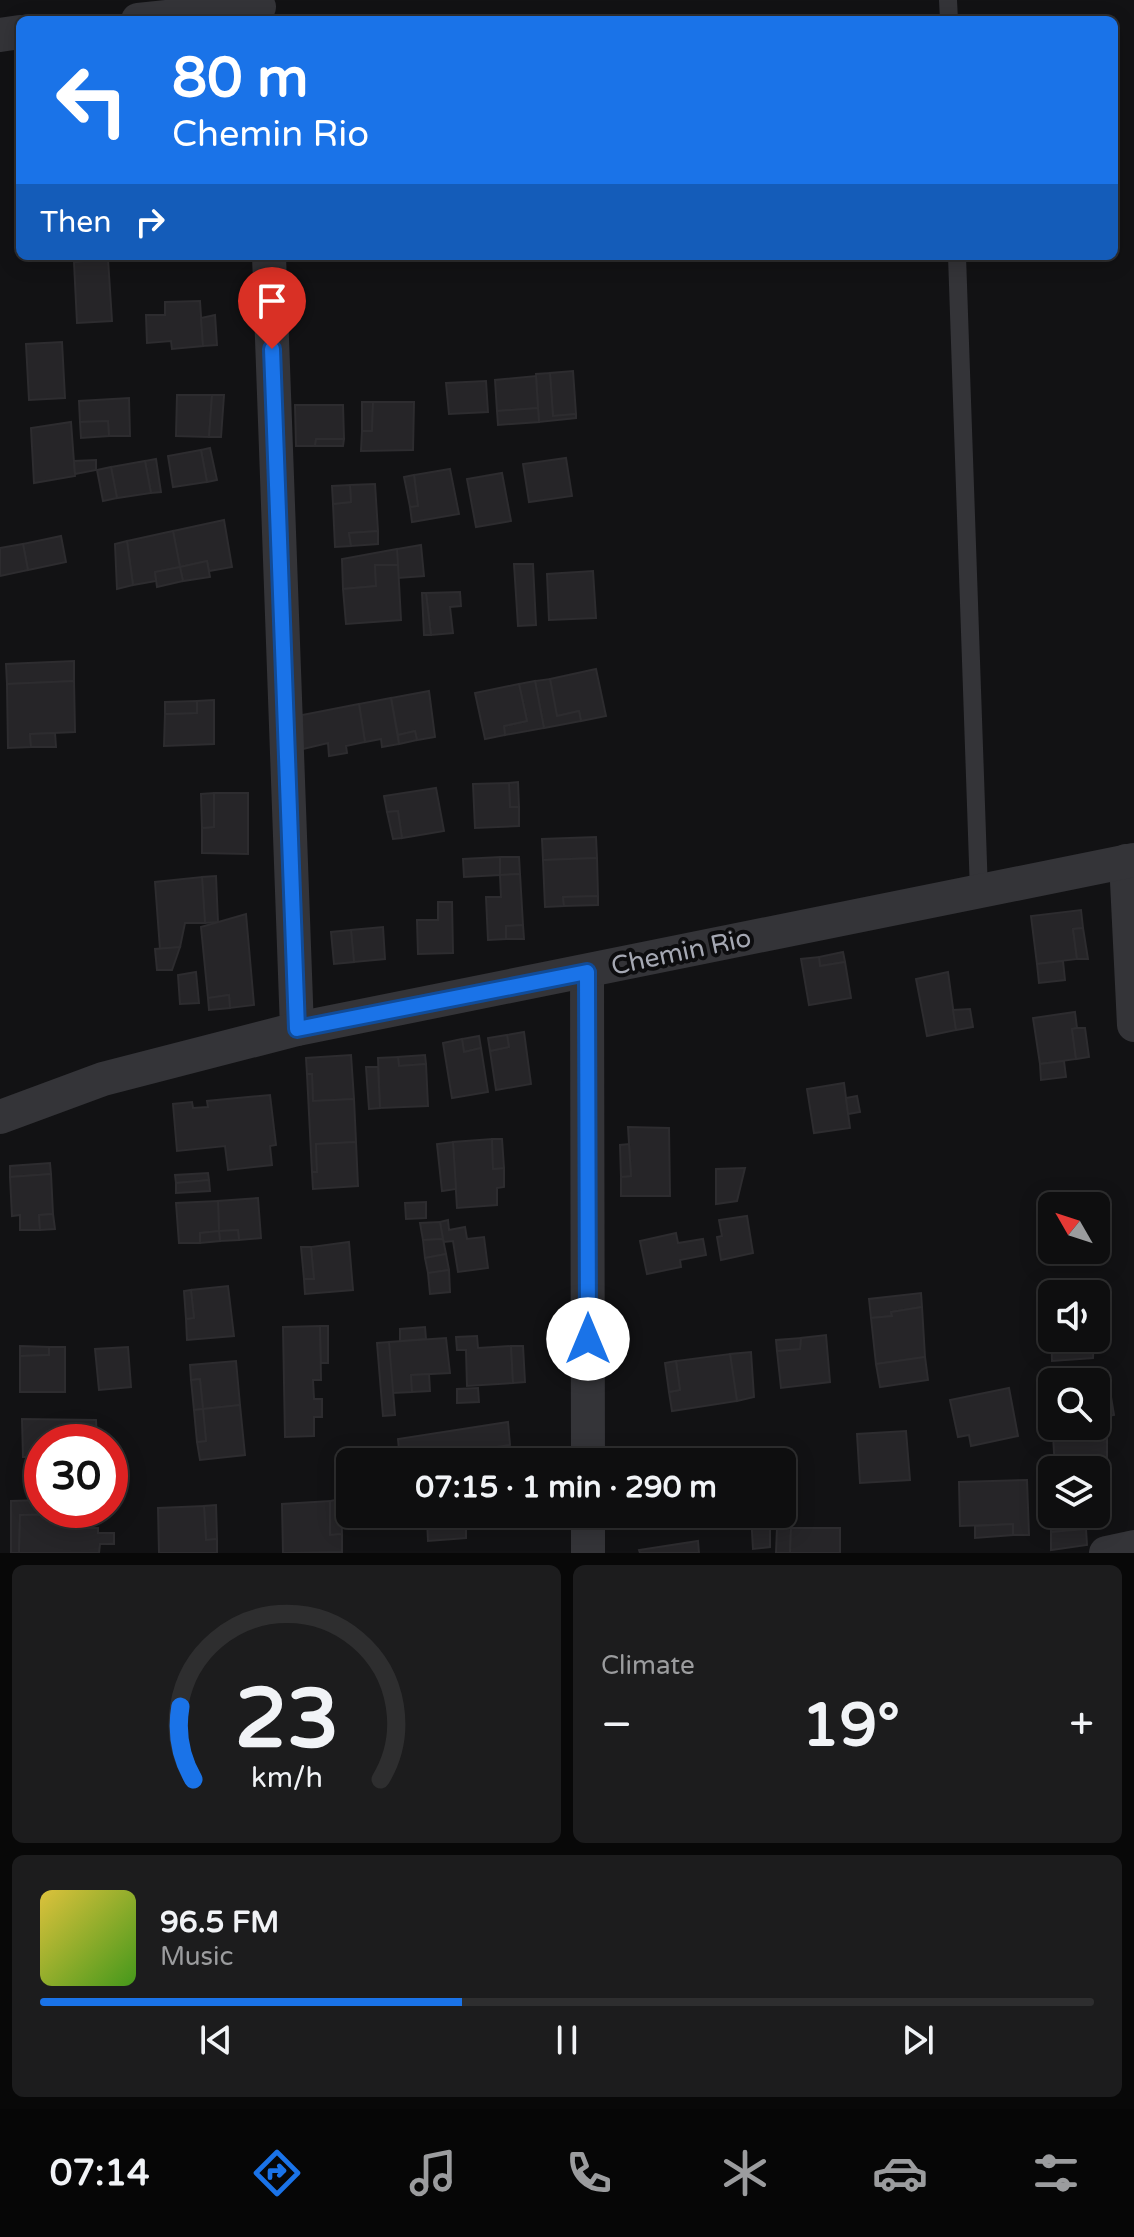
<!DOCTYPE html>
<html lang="en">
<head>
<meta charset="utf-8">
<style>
	:root { --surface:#0e0e0f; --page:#1c1c1d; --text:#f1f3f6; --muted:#9b9c9e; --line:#2e2e2f; --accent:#1a73e8 }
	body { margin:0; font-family:"Varela Round",sans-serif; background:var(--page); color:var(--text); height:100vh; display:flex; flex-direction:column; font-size:30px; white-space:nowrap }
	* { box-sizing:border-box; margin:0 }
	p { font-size:26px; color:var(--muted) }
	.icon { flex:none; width:44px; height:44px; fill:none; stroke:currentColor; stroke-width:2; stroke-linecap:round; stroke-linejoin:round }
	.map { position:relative; height:1553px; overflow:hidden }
	.drawer { display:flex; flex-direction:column; gap:12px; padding:12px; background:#080808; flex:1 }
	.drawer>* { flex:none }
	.hud { position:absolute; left:16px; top:16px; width:1102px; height:244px; border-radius:12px; box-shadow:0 4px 20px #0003,0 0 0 2px var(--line); background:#1a73e8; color:#fff; overflow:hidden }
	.needle { width:52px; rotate:309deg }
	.fabs { position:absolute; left:1038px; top:1192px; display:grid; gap:16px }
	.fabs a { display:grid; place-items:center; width:72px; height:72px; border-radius:12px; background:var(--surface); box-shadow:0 4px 20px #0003,0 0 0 2px var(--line); font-size:40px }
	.speed { position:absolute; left:24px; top:1424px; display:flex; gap:16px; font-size:40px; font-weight:700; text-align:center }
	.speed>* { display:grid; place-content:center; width:104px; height:104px; border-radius:50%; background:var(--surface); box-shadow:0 4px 20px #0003,0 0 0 2px var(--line); line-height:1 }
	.speed .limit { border:12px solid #d22; background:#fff; color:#111 }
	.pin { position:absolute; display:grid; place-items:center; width:68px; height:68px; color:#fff; margin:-82px -34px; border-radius:50% 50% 50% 0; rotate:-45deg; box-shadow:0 0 8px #0007 }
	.pin .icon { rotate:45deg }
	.me { position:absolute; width:88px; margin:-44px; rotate:0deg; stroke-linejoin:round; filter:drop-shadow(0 0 6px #0008) }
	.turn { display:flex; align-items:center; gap:28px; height:168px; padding:0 24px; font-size:36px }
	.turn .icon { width:104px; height:104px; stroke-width:2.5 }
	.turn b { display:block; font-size:56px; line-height:68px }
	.then { display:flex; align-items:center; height:76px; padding:0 24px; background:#0003; gap:16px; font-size:30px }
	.big { font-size:60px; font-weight:700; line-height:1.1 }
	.drawer .tile { flex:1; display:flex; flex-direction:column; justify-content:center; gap:12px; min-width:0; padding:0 28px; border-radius:12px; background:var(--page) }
	.drawer .dial { align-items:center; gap:0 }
	.dial svg { height:208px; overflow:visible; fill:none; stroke:var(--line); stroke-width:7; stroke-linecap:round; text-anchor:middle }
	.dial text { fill:var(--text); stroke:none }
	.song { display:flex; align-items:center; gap:24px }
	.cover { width:96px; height:96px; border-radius:12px; background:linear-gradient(135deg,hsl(50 70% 55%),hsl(100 70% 35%)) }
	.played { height:8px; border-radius:4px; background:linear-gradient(90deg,var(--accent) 40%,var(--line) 40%) }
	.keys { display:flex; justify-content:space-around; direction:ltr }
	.heat { display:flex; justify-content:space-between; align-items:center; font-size:44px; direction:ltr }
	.drawer .tiles { flex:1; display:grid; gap:12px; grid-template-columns:1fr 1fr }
	.tile:last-child { grid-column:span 2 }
	.trip { position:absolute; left:336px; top:1448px; width:460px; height:80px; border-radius:12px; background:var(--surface); box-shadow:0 4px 20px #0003,0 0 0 2px var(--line); font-weight:700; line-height:80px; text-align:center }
	.dock { display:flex; height:128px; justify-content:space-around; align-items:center; background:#060606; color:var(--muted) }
	.dock .icon { width:56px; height:56px }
	.dock .on { color:var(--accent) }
	.dock b { font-size:36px; color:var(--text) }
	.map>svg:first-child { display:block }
</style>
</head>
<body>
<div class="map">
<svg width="1134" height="1553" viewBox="0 0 1134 1553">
	<rect width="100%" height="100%" fill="#121214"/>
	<g fill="#262528" stroke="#2d2c2f" stroke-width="2">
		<polygon points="108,259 112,321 77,323 74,262"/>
		<polygon points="200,301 203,346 172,349 171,341 147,343 146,315 165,315 165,302"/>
		<polygon points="215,315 217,345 203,346 201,318"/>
		<polygon points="62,342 65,398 29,400 26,344"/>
		<polygon points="573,371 576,414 553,416 550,373"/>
		<polygon points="550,373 553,416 576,414 576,418 539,422 536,374"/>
		<polygon points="536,376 538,408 497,411 495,380"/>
		<polygon points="486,381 488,412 449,414 446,383"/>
		<polygon points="177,395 212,395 209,437 176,436"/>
		<polygon points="212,395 224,395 221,437 209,437"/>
		<polygon points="129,398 130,436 109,436 108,421 80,422 79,401"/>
		<polygon points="362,402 373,402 372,431 362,431"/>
		<polygon points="373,402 414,402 413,450 361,451 362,431 372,431"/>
		<polygon points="295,405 343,405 344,439 316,439 315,446 296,446"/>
		<polygon points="538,408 539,422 498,425 497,411"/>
		<polygon points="108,421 109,436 81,438 80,422"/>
		<polygon points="71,422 75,476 34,483 31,428"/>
		<polygon points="316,439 344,439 343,446 315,446"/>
		<polygon points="210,448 217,480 207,482 201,450"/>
		<polygon points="201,450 207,482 173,487 168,456"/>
		<polygon points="566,458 572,496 529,502 523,464"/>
		<polygon points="156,459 161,492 151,493 145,461"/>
		<polygon points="96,460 96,470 75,474 74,461"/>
		<polygon points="145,461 151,493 117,498 111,467"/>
		<polygon points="111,467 117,498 103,501 97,470"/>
		<polygon points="450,469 459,514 412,522 410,507 418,506 414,475"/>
		<polygon points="502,473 511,521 476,527 467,479"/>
		<polygon points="414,475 418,506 410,507 404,477"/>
		<polygon points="375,484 378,531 349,533 351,546 335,547 333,504 351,502 350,485"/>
		<polygon points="350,485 351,502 333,504 332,486"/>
		<polygon points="224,520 232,567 209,571 207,561 180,567 173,531"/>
		<polygon points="173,531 180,567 155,572 156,581 133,585 127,541"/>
		<polygon points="378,531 378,544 351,546 349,533"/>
		<polygon points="61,536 66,562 28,570 23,544"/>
		<polygon points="127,541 133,585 117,589 115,544"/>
		<polygon points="23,544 28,570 0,576 0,548"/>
		<polygon points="421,545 424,576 398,578 397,549"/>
		<polygon points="397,549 398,565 375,565 376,586 343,589 342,559"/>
		<polygon points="207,561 210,577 183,581 180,567"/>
		<polygon points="514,564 533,564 536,625 518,626"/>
		<polygon points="375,565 398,565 401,620 346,624 343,589 376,586"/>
		<polygon points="180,567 183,581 157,587 155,572"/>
		<polygon points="593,571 596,618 549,620 547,574"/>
		<polygon points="460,592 461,606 450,607 453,633 431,635 426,593"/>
		<polygon points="422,593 426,593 431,635 424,635"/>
		<polygon points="74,661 74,681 7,684 6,664"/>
		<polygon points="596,669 606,716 581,721 579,711 557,716 550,679"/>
		<polygon points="550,679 557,716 579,711 581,721 544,728 535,681"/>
		<polygon points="74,681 75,732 30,734 31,747 8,748 7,684"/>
		<polygon points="535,681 544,728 505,735 504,726 527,721 519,684"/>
		<polygon points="519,684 527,721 504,726 505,735 485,739 475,693"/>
		<polygon points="429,691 435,737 417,740 415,731 398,735 391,698"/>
		<polygon points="391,698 399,744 382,747 381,739 365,742 359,704"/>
		<polygon points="214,700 214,744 164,746 165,714 197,713 197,701"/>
		<polygon points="197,701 197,713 165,714 165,702"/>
		<polygon points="359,704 365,742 346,746 347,753 329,756 328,743 303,749 302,715"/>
		<polygon points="415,731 417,740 399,744 398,735"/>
		<polygon points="55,733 56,747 31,747 30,734"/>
		<polygon points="518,782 519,807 510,807 509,783"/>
		<polygon points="509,783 510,807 519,807 519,826 475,828 473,784"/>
		<polygon points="436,788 444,831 402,838 398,811 387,812 384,796"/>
		<polygon points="214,793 248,793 248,854 202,853 202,828 214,827"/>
		<polygon points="214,793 214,827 202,828 201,794"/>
		<polygon points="398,811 402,838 393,839 387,812"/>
		<polygon points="596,837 597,858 543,860 542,839"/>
		<polygon points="500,857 519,857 520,874 500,875"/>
		<polygon points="500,857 500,875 464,877 463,859"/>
		<polygon points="597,858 598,896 563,897 564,906 545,907 543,860"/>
		<polygon points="520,874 523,925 506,926 506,939 488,940 486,897 501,897 500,875"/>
		<polygon points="216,876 218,922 205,923 202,877"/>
		<polygon points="202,877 205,923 185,923 180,947 160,949 155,882"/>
		<polygon points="598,896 598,905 564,906 563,897"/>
		<polygon points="438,902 452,902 453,953 418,954 417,920 438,920"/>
		<polygon points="1081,910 1083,928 1073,929 1077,959 1037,964 1031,916"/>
		<polygon points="246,914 254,1005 230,1008 229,995 208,998 201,927"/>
		<polygon points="523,925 524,939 506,939 506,926"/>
		<polygon points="383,927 385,959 354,962 351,930"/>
		<polygon points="1083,928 1088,959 1077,959 1073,929"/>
		<polygon points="351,930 354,962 334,964 331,932"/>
		<polygon points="180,947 172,970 157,970 155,949"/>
		<polygon points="843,952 845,962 820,966 819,957"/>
		<polygon points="819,957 820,966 845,962 851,998 809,1005 801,959"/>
		<polygon points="1063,961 1065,980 1039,983 1037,964"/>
		<polygon points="196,972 199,1003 180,1004 178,975"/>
		<polygon points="948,972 956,1030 927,1036 916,979"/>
		<polygon points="229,995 230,1008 209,1010 208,998"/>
		<polygon points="970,1009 973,1027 956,1030 953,1010"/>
		<polygon points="1075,1012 1077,1028 1072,1029 1076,1059 1040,1064 1033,1018"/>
		<polygon points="1077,1028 1085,1028 1089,1057 1076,1059 1072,1029"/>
		<polygon points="524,1032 531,1084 496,1090 490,1051 509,1047 507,1035"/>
		<polygon points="507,1035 509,1047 490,1051 488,1038"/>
		<polygon points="479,1036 481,1048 464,1052 462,1039"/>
		<polygon points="462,1039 464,1052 481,1048 488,1092 452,1098 443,1043"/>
		<polygon points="351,1055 354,1099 313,1101 312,1074 307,1074 306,1058"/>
		<polygon points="425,1055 426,1064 399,1066 398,1057"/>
		<polygon points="398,1057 399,1066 426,1064 428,1106 380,1108 378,1058"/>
		<polygon points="1064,1061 1066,1077 1041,1080 1040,1064"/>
		<polygon points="366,1067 378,1067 380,1108 369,1109"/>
		<polygon points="307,1074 312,1074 313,1101 354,1099 356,1142 316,1144 317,1172 312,1172"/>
		<polygon points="844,1083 850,1128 814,1133 807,1089"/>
		<polygon points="270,1095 276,1145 270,1146 272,1165 228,1170 225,1146 177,1151 173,1104 192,1102 193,1108 208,1107 207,1101"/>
		<polygon points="857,1096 860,1112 848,1114 846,1098"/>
		<polygon points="628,1127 669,1128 670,1196 621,1196 621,1177 631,1176"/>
		<polygon points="492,1139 493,1169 504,1168 504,1187 497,1188 497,1205 457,1208 453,1142"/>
		<polygon points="492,1139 502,1139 504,1168 493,1169"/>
		<polygon points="356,1142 358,1186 313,1189 312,1172 317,1172 316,1144"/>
		<polygon points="453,1142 456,1189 442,1191 437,1144"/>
		<polygon points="629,1144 631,1176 621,1177 620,1145"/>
		<polygon points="50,1163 51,1174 10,1177 10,1166"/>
		<polygon points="745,1168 737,1201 716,1204 716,1169"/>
		<polygon points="208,1173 209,1180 176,1183 175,1175"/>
		<polygon points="51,1174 53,1214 39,1215 40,1230 20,1230 20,1215 12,1216 10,1177"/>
		<polygon points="209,1180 210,1191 176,1193 176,1183"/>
		<polygon points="258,1198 261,1238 239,1240 238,1230 219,1231 218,1201"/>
		<polygon points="218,1201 219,1231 200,1233 200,1243 179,1243 176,1203"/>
		<polygon points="426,1202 426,1218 406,1219 405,1203"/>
		<polygon points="53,1214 55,1229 40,1230 39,1215"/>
		<polygon points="747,1216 753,1253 721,1260 717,1237 722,1236 719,1220"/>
		<polygon points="448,1220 449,1230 465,1227 467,1239 484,1237 488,1268 458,1272 453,1241 444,1242 443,1239 440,1222"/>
		<polygon points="440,1222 443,1239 423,1240 420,1223"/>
		<polygon points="238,1230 239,1240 220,1241 219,1231"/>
		<polygon points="219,1231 220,1241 200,1243 200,1233"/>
		<polygon points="676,1233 678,1243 703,1239 706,1255 680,1260 681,1267 647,1274 640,1241"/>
		<polygon points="443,1239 446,1254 425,1258 423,1240"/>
		<polygon points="349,1242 353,1290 305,1294 304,1279 314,1279 311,1247"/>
		<polygon points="301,1247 311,1247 314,1279 304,1279"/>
		<polygon points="446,1254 449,1270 428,1273 425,1258"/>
		<polygon points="449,1270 450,1292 430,1294 428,1273"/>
		<polygon points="1088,1283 1099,1283 1101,1325 1096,1325 1096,1294 1089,1294"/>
		<polygon points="1076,1284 1076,1290 1089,1290 1089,1294 1052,1294 1052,1338 1094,1338 1093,1358 1052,1361 1050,1286"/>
		<polygon points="228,1286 234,1336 187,1340 186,1319 194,1318 191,1290"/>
		<polygon points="191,1290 194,1318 186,1319 184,1291"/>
		<polygon points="921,1293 922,1307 891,1312 892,1316 871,1318 869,1299"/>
		<polygon points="922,1307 925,1357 876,1364 871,1318 892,1316 891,1312"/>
		<polygon points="320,1326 321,1380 313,1380 314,1399 322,1399 322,1417 314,1417 314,1436 285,1437 283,1327"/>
		<polygon points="320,1326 328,1326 328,1363 321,1363"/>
		<polygon points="425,1327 426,1339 400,1341 400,1329"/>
		<polygon points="826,1335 830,1382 781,1388 777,1351 800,1349 801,1338"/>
		<polygon points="477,1336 478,1348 511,1346 513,1383 467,1386 466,1350 457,1350 456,1337"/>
		<polygon points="446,1338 450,1373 411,1375 412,1392 392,1393 389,1342"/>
		<polygon points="801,1338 800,1349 777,1351 776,1340"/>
		<polygon points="389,1342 395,1415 383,1416 377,1343"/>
		<polygon points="20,1346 49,1347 49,1355 20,1356"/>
		<polygon points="511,1346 523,1346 525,1382 513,1383"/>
		<polygon points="49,1347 65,1347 65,1392 20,1392 20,1356 49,1355"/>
		<polygon points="128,1347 131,1387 99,1390 95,1349"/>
		<polygon points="751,1352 754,1397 737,1401 730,1354"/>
		<polygon points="730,1354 737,1401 672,1411 669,1392 680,1390 676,1361"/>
		<polygon points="925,1357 928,1380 880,1387 876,1364"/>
		<polygon points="236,1361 240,1405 203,1409 200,1379 191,1380 190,1365"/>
		<polygon points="676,1361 680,1390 669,1392 665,1363"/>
		<polygon points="1107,1373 1114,1415 1107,1416 1100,1374"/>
		<polygon points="429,1374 430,1391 412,1392 411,1375"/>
		<polygon points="1100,1374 1107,1416 1096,1418 1096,1382 1052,1382 1052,1424 1045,1425 1039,1383"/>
		<polygon points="200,1379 203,1409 194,1410 191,1380"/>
		<polygon points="478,1388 479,1402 457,1403 457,1389"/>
		<polygon points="1009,1388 1018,1436 971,1446 969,1435 958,1437 950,1400"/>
		<polygon points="240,1405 245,1455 200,1460 197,1442 206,1441 203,1409"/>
		<polygon points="203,1409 206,1441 197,1442 194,1410"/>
		<polygon points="22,1419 96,1420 97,1442 42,1442 42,1457 23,1457"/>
		<polygon points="508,1422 510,1445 400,1461 398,1439"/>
		<polygon points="906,1431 910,1480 860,1483 857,1434"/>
		<polygon points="1107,1433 1107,1466 1055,1469 1053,1435"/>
		<polygon points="1048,1474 1052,1474 1052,1514 1084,1514 1079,1514 1081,1529 1051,1532"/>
		<polygon points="1027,1480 1029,1535 1013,1535 1013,1524 960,1526 959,1482"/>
		<polygon points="341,1499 342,1534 330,1535 330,1501"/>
		<polygon points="42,1500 42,1510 78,1510 78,1514 20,1515 19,1553 11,1553 11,1501"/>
		<polygon points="330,1501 330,1535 342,1534 342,1552 283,1553 282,1504"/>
		<polygon points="216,1505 217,1539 206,1540 204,1506"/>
		<polygon points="204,1506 206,1540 217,1539 217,1553 159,1553 158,1508"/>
		<polygon points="78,1514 78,1528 98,1528 98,1533 114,1533 114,1544 100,1544 99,1553 19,1553 20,1515"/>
		<polygon points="427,1514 484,1514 484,1515 427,1519"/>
		<polygon points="751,1514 770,1514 770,1547 753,1549"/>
		<polygon points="1079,1514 1094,1514 1095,1528 1081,1529"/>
		<polygon points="466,1516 466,1538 428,1541 427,1519"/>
		<polygon points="1013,1524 1013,1535 975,1538 975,1526"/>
		<polygon points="777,1527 791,1528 790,1553 776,1553"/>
		<polygon points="791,1528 840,1528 840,1553 790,1553"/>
		<polygon points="1086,1529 1087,1545 1051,1550 1051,1532"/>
		<polygon points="698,1541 699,1553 640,1553 639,1550"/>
	</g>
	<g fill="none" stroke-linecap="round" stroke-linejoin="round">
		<g stroke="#343438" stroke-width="18">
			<polyline points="948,0 949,20"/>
			<polyline points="957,256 979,892"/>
		</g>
		<g stroke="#343438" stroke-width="34">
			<polyline points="138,20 259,7"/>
			<polyline points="0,35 20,32"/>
			<polyline points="269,256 297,1029"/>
			<polyline points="1126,861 1134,1025"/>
			<polyline points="587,972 588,1462"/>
			<polyline points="0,1117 103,1079 297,1029 1134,860"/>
			<polyline points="588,1514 588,1553"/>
			<polyline points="1106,1553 1134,1547"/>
		</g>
	</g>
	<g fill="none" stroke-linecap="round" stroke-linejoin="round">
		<g stroke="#114b97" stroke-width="20">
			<polyline id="route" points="272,349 297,1029 587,972 588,1339"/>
		</g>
		<use href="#route" stroke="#1a73e8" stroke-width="14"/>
	</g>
	<g text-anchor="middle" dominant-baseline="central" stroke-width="8" stroke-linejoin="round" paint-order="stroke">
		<g font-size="26" fill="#a5a8b3" stroke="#0d0d0f">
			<text transform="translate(681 952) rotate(-12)">Chemin Rio</text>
		</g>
	</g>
</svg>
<div class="fabs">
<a><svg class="needle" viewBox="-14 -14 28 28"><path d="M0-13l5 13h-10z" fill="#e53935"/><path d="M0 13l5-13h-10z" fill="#9b9c9e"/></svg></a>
<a><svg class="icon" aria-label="sound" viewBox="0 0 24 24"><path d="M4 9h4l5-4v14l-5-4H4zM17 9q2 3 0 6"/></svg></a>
<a><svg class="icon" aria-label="search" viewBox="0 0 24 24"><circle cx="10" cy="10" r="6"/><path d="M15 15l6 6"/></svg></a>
<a><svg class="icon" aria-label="layers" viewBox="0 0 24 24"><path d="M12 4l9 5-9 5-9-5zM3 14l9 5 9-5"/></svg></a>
</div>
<div class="speed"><div class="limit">30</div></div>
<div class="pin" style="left:272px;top:349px;background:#d93025"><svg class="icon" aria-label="arrive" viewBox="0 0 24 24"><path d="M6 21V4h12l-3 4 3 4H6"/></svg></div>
<svg class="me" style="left:588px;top:1339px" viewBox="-20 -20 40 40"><circle r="19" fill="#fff"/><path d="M0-13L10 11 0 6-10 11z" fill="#1a73e8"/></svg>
<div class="trip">07:15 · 1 min · 290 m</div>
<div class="hud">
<div class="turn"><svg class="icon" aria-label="left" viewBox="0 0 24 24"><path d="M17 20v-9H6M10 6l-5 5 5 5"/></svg><div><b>80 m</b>Chemin Rio</div></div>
<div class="then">Then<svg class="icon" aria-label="right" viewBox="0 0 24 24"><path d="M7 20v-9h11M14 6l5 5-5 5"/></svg></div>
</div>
</div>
<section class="drawer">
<div class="tiles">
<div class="tile dial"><svg viewBox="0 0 100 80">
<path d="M14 69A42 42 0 1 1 86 69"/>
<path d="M14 69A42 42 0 0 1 9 41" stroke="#1a73e8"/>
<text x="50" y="56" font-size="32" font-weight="700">23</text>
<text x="50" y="72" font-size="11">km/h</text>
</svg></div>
<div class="tile"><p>Climate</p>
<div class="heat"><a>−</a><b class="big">19°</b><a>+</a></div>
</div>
<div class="tile">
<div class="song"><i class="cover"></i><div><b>96.5 FM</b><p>Music</p></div></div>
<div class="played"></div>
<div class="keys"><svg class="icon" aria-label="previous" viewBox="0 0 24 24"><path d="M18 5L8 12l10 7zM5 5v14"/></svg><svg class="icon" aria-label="pause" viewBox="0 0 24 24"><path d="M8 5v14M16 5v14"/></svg><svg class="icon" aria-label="next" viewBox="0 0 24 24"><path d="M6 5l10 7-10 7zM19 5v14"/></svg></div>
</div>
</div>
</section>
<nav class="dock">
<b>07:14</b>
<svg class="icon on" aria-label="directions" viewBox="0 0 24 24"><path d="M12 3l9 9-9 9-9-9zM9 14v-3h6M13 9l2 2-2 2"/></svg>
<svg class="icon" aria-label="music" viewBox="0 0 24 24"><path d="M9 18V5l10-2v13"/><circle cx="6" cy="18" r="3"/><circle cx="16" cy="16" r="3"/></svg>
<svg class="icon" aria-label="phone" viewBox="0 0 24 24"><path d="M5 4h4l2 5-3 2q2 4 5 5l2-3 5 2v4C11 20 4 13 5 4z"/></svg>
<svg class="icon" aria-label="climate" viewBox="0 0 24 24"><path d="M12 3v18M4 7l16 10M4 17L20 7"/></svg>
<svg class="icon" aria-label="car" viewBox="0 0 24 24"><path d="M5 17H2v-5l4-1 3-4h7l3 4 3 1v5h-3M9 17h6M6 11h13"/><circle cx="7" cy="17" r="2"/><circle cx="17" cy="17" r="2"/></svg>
<svg class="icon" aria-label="filters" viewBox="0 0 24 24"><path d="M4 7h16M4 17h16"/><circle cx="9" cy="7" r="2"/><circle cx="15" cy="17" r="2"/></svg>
</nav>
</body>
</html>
